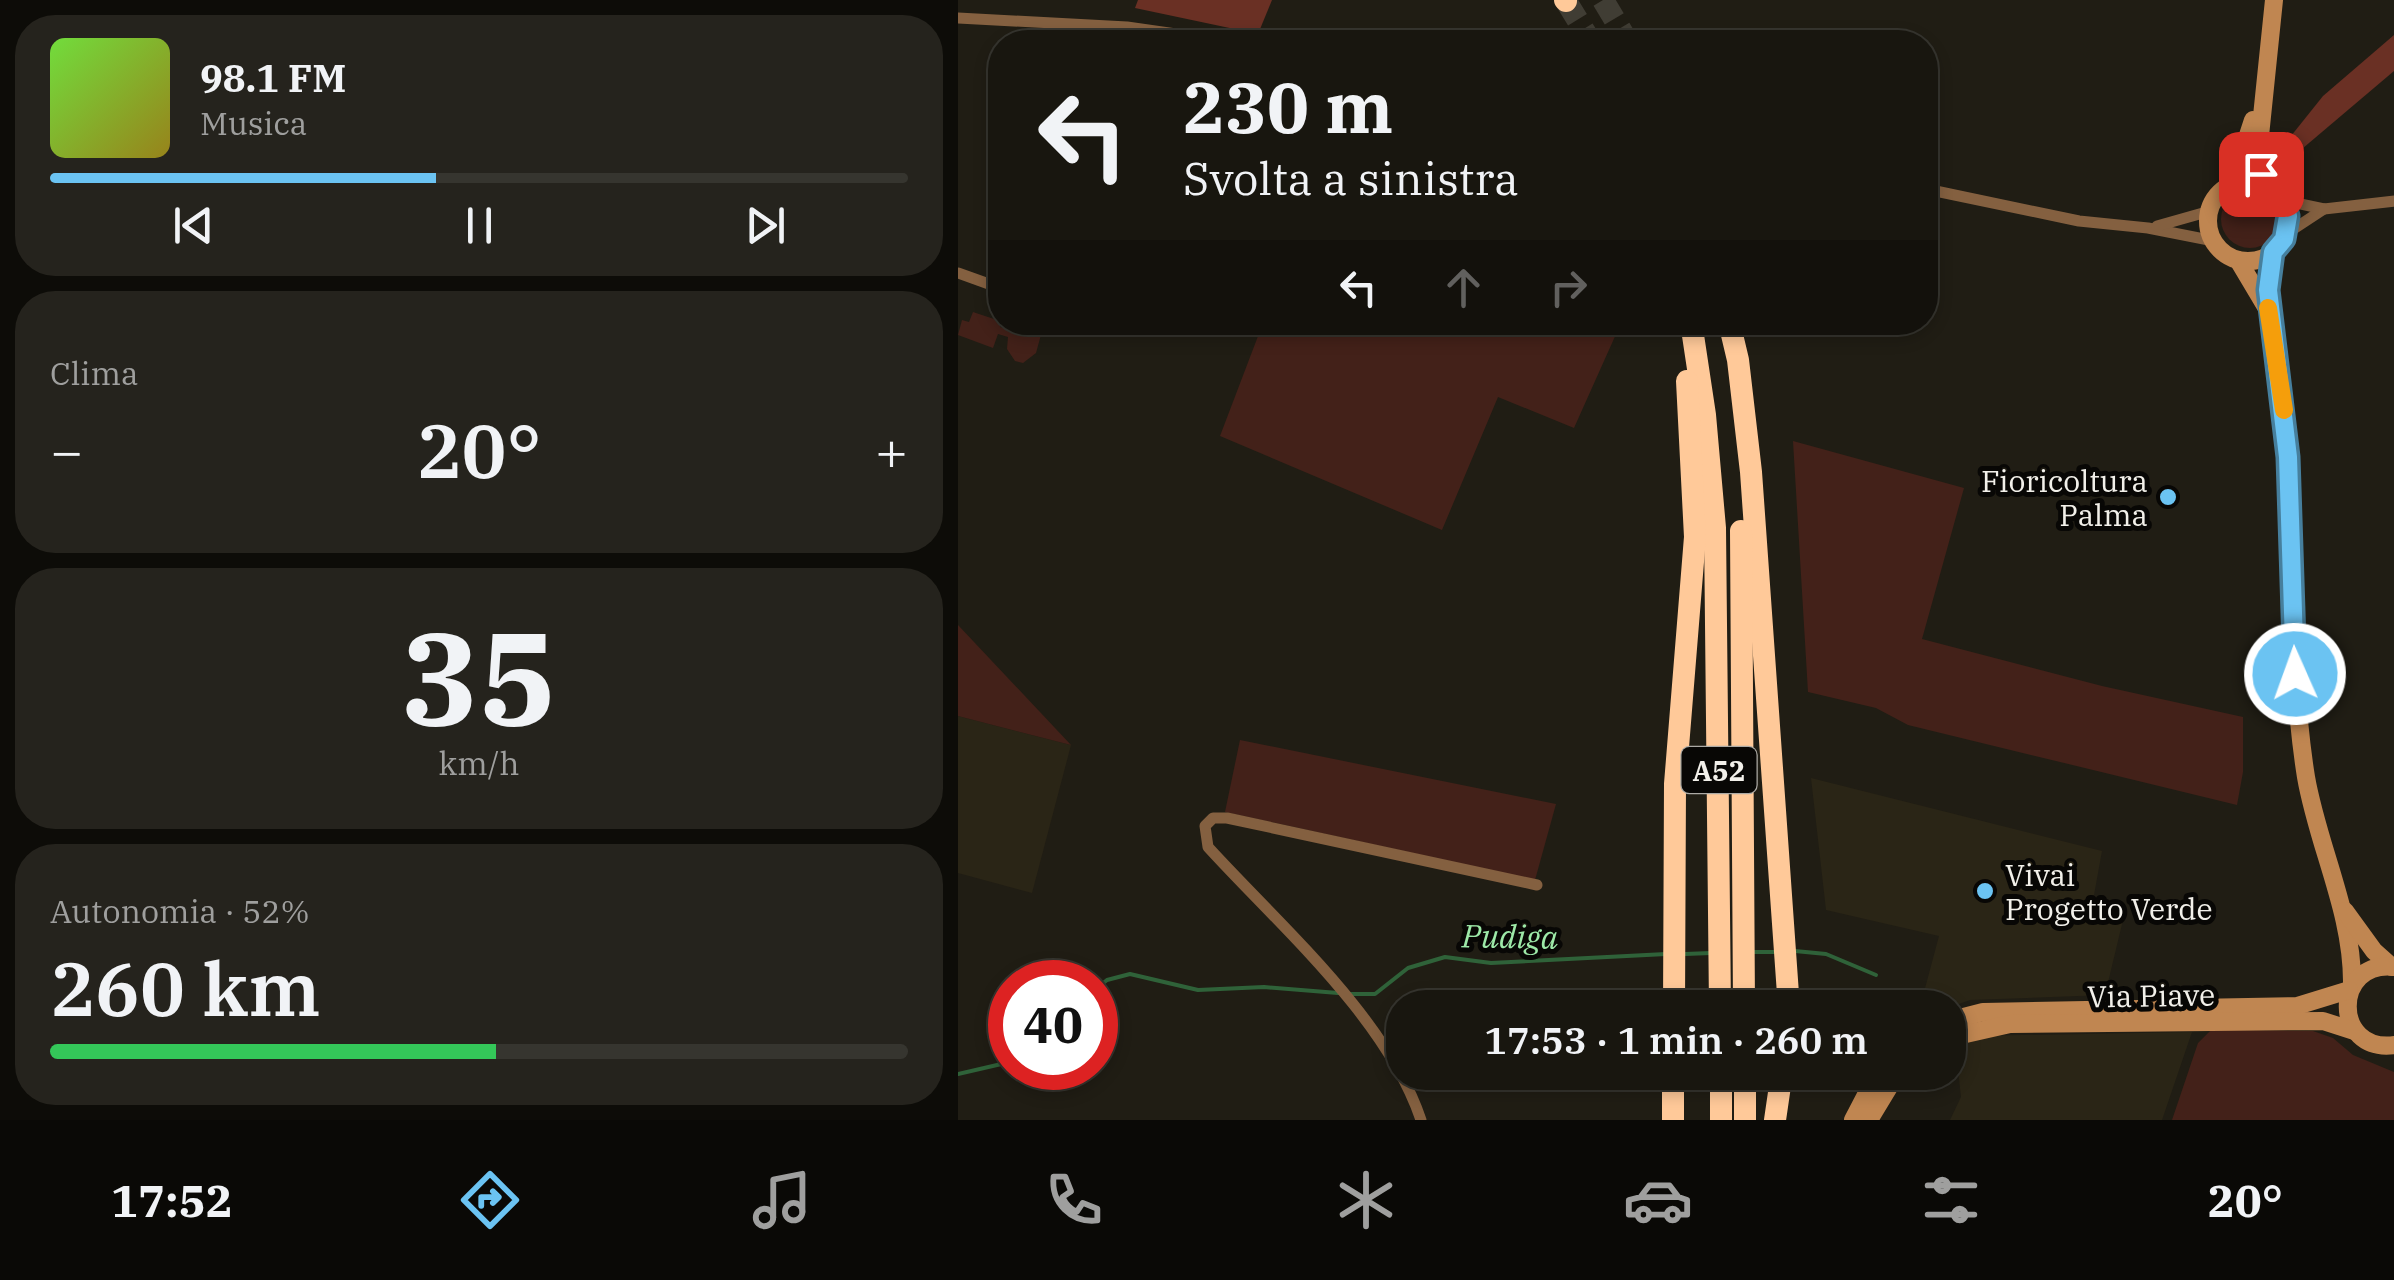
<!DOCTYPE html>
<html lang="it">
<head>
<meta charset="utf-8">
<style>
	:root { --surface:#18160f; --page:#25231d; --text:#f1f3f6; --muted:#9f9f9e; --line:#36352f; --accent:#6bc3f2 }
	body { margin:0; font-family:"IBM Plex Serif",serif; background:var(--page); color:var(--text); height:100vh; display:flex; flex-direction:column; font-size:38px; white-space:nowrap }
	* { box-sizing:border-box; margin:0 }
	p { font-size:32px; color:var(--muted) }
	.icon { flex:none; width:55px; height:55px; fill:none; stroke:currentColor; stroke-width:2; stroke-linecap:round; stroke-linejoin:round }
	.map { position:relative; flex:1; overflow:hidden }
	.panel { display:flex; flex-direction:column; gap:15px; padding:15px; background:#0d0c08; width:958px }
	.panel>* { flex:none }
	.guide { position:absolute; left:30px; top:30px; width:950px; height:305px; border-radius:40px; box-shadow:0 5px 15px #0003,0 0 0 2px var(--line); background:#18160f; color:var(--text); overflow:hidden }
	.speed { position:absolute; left:30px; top:960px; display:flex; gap:20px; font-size:50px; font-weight:700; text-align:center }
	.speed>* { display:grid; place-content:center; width:130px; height:130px; border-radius:50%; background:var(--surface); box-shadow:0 5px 15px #0003,0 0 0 2px var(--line); line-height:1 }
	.speed .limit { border:15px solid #d22; background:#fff; color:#111 }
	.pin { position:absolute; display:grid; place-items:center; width:85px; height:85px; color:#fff; margin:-42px; border-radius:20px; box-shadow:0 5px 15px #0006 }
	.me { position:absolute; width:110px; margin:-55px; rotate:358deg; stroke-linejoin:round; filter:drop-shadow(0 0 8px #0008) }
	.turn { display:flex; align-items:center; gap:35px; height:210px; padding:0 30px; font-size:45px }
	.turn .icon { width:130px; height:130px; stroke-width:2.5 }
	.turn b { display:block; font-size:70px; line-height:85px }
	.lanes { display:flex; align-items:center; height:95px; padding:0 30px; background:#0003; justify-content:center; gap:50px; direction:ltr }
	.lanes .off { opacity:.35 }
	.big { font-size:75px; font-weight:600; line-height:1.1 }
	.panel .widget { flex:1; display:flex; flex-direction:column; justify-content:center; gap:15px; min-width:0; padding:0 35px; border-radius:40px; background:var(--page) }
	.panel .dial { align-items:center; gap:0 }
	.dial b { font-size:130px; line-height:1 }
	.song { display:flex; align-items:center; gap:30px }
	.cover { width:120px; height:120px; border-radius:15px; background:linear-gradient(135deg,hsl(100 70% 55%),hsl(50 70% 35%)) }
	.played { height:10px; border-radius:5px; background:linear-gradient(90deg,var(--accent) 45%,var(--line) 45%) }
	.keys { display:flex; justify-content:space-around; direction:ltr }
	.heat { display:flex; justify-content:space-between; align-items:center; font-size:55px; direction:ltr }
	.charge { height:15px; border-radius:8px; background:linear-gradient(90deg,#34c759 52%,var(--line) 0) }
	.trip { position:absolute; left:428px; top:990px; width:580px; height:100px; border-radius:40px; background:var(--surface); box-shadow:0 5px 15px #0003,0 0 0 2px var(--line); font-weight:600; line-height:100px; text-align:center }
	.dock { display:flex; height:160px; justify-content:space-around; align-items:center; background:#0a0906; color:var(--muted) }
	.dock .icon { width:70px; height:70px }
	.dock .selected { color:var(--accent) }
	.dock b { font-size:45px; color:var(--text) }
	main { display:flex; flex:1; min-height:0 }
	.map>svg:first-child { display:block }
</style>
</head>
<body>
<main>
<section class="panel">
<div class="widget">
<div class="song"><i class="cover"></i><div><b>98.1 FM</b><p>Musica</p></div></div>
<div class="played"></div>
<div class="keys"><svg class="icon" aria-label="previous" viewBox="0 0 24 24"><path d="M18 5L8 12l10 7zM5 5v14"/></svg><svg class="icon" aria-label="pause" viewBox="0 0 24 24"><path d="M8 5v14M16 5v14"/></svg><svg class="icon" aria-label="next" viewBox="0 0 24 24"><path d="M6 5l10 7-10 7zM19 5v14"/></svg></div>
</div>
<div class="widget"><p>Clima</p>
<div class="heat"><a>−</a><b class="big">20°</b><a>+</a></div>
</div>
<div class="widget dial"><b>35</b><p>km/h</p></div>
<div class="widget"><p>Autonomia · 52%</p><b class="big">260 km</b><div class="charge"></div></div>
</section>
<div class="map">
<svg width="1437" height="1120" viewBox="0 0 1437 1120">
	<rect width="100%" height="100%" fill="#201d14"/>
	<g fill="#2a2516">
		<polygon points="0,716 113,745 74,893 0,873"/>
		<polygon points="853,778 1144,851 1134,906 1165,920 1147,995 1012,1000 990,1008 962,1007 981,936 868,910"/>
		<polygon points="1234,1032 1204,1120 992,1120 1003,1097 997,1043 1012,1036"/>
	</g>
	<g fill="#432119">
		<circle cx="1292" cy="219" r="29"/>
		<polygon points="15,312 42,321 42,327 54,331 64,323 79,323 84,331 78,353 65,363 57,361 49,349 50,337 40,334 35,348 0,335 4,320 11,322"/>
		<polygon points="305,323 305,322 663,323 616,428 540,397 484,530 262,436"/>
		<polygon points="835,441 1006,488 964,639 1144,686 1285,717 1285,772 1279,805 950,725 918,708 850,692"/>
		<polygon points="0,625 113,745 0,716"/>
		<polygon points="282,740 598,804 577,880 267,812"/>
		<polygon points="1253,1030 1355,1031 1375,1038 1395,1055 1436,1072 1436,1120 1214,1120 1240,1043"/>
	</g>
	<g fill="#6a3024">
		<polygon points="180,0 314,0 300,34 177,8"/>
		<polygon points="1436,35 1436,71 1318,171 1313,161 1365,96"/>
	</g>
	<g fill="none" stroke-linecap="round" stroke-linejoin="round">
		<g stroke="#2f6239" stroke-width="4">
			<polyline points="837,951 868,954 918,975"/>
			<polyline points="792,952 818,952"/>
			<polyline points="727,954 753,953"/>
			<polyline points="138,989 149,980 172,974 240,990 306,987 380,993"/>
			<polyline points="390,994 417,994 450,968 487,957 533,963 708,954"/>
			<polyline points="0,1074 52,1062"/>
		</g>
		<g stroke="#403d34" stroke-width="22" stroke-dasharray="22 11" stroke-linecap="butt">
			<polyline points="645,0 670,42"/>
			<polyline points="608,1 633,42"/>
		</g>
		<g stroke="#846040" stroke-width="11">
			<polyline points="0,18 169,27 274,42"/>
			<polyline points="968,189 1121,221 1190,228 1256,241"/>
			<polyline points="1324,200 1366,209 1437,201"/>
			<polyline points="1199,226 1252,211"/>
			<polyline points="1328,234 1366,209"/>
			<polyline points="0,273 42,288"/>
			<polyline points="135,322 141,322"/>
			<path d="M463,1120c-34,-102 -142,-195 -213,-273l-3,-21 8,-8h14l310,67"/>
		</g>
		<g stroke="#c08651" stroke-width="18">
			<circle cx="1290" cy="221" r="40"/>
			<polyline points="1274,184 1295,120"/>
			<polyline points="1308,185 1300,155 1316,0"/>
			<path d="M1315,253c-15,66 11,137 15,204 7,107 1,214 18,320 12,70 47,136 46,208"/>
			<polyline points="1280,260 1308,307"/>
			<polyline points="1387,911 1416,951 1434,967"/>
			<path d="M1437,967c-63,-8 -63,87 0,78"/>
			<polyline points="990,1021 1025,1012 1339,1006 1391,990"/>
			<polyline points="990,1038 1052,1024 1365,1021 1396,1031"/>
			<polyline points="895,1120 920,1072"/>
			<polyline points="911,1120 940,1072"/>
		</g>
		<g stroke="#ffc999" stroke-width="22">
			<polyline points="607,0 608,1"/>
			<polyline points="733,322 747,415 757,528 762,1008"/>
			<polyline points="771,322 780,360 793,472 831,1008"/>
			<polyline points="783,531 786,1008"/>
			<polyline points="716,1008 717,784 737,537 729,381"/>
			<polyline points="763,1072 763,1120"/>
			<polyline points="787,1072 787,1120"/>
			<polyline points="715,1120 715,1072"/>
			<polyline points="817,1120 824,1072"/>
		</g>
	</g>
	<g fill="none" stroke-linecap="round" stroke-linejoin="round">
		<g stroke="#467f9d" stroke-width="25">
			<polyline id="route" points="1303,174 1324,200 1330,216 1326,239 1315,252 1310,290 1330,457 1337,674"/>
		</g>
		<use href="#route" stroke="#6bc3f2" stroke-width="18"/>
		<polyline stroke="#f59e0b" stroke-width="18" points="1310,308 1326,410"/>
	</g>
	<g fill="#6bc3f2" stroke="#080705" stroke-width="4">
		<circle cx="1210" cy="497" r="10"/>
		<circle cx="1027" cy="891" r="10"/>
	</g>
	<g text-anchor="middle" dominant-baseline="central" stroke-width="10" stroke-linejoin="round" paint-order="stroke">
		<rect fill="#080705" stroke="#acaaa5" stroke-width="2.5" x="723.5" y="747" width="75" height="46" rx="8"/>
		<g font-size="28" font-weight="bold" fill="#f2f0ea">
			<text x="761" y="770">A52</text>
		</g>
		<g font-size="30" fill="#f2f0ea" stroke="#080705" text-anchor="end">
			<text x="1190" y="480">Fioricoltura<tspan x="1190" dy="34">Palma</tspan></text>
			<text x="1047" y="874" text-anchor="start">Vivai<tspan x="1047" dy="34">Progetto Verde</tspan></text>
		</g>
		<g font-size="30" fill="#f2f0ea" stroke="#080705">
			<text transform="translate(1193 995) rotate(-1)">Via Piave</text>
		</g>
		<g font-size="32" font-style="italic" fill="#9de9a8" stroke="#080705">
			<text transform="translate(552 936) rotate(1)">Pudiga</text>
		</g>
	</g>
</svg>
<div class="speed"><div class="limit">40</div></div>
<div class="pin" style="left:1303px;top:174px;background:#d93025"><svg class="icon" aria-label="arrive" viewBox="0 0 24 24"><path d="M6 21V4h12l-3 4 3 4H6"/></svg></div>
<svg class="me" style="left:1337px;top:674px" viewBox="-20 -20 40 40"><circle r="17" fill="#6bc3f2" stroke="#fff" stroke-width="3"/><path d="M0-11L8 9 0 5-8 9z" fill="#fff"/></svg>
<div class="trip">17:53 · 1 min · 260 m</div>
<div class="guide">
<div class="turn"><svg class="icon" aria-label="left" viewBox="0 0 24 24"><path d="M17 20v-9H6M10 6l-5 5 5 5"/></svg><div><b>230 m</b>Svolta a sinistra</div></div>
<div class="lanes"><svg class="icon" aria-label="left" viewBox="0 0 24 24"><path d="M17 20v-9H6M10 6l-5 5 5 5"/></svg><svg class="icon off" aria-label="ahead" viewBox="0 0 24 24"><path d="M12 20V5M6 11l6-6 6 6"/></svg><svg class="icon off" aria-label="right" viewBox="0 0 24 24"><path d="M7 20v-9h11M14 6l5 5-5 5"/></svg></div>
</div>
</div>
</main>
<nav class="dock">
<b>17:52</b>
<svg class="icon selected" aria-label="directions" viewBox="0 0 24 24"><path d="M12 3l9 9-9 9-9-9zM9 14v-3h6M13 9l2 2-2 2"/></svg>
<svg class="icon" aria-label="music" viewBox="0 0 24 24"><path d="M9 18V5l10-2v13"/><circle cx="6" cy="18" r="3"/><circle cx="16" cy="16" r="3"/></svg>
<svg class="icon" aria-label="phone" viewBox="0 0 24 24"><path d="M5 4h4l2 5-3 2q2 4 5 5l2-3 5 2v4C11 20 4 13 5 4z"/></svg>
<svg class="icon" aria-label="climate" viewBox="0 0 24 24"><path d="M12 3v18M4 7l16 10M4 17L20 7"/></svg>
<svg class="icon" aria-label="car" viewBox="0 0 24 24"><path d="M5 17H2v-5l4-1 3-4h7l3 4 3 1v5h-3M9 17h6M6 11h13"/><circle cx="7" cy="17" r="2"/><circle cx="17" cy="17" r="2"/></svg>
<svg class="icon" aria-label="filters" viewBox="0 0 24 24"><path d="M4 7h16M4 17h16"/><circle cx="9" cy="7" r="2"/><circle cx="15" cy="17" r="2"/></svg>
<b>20°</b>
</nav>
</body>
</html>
